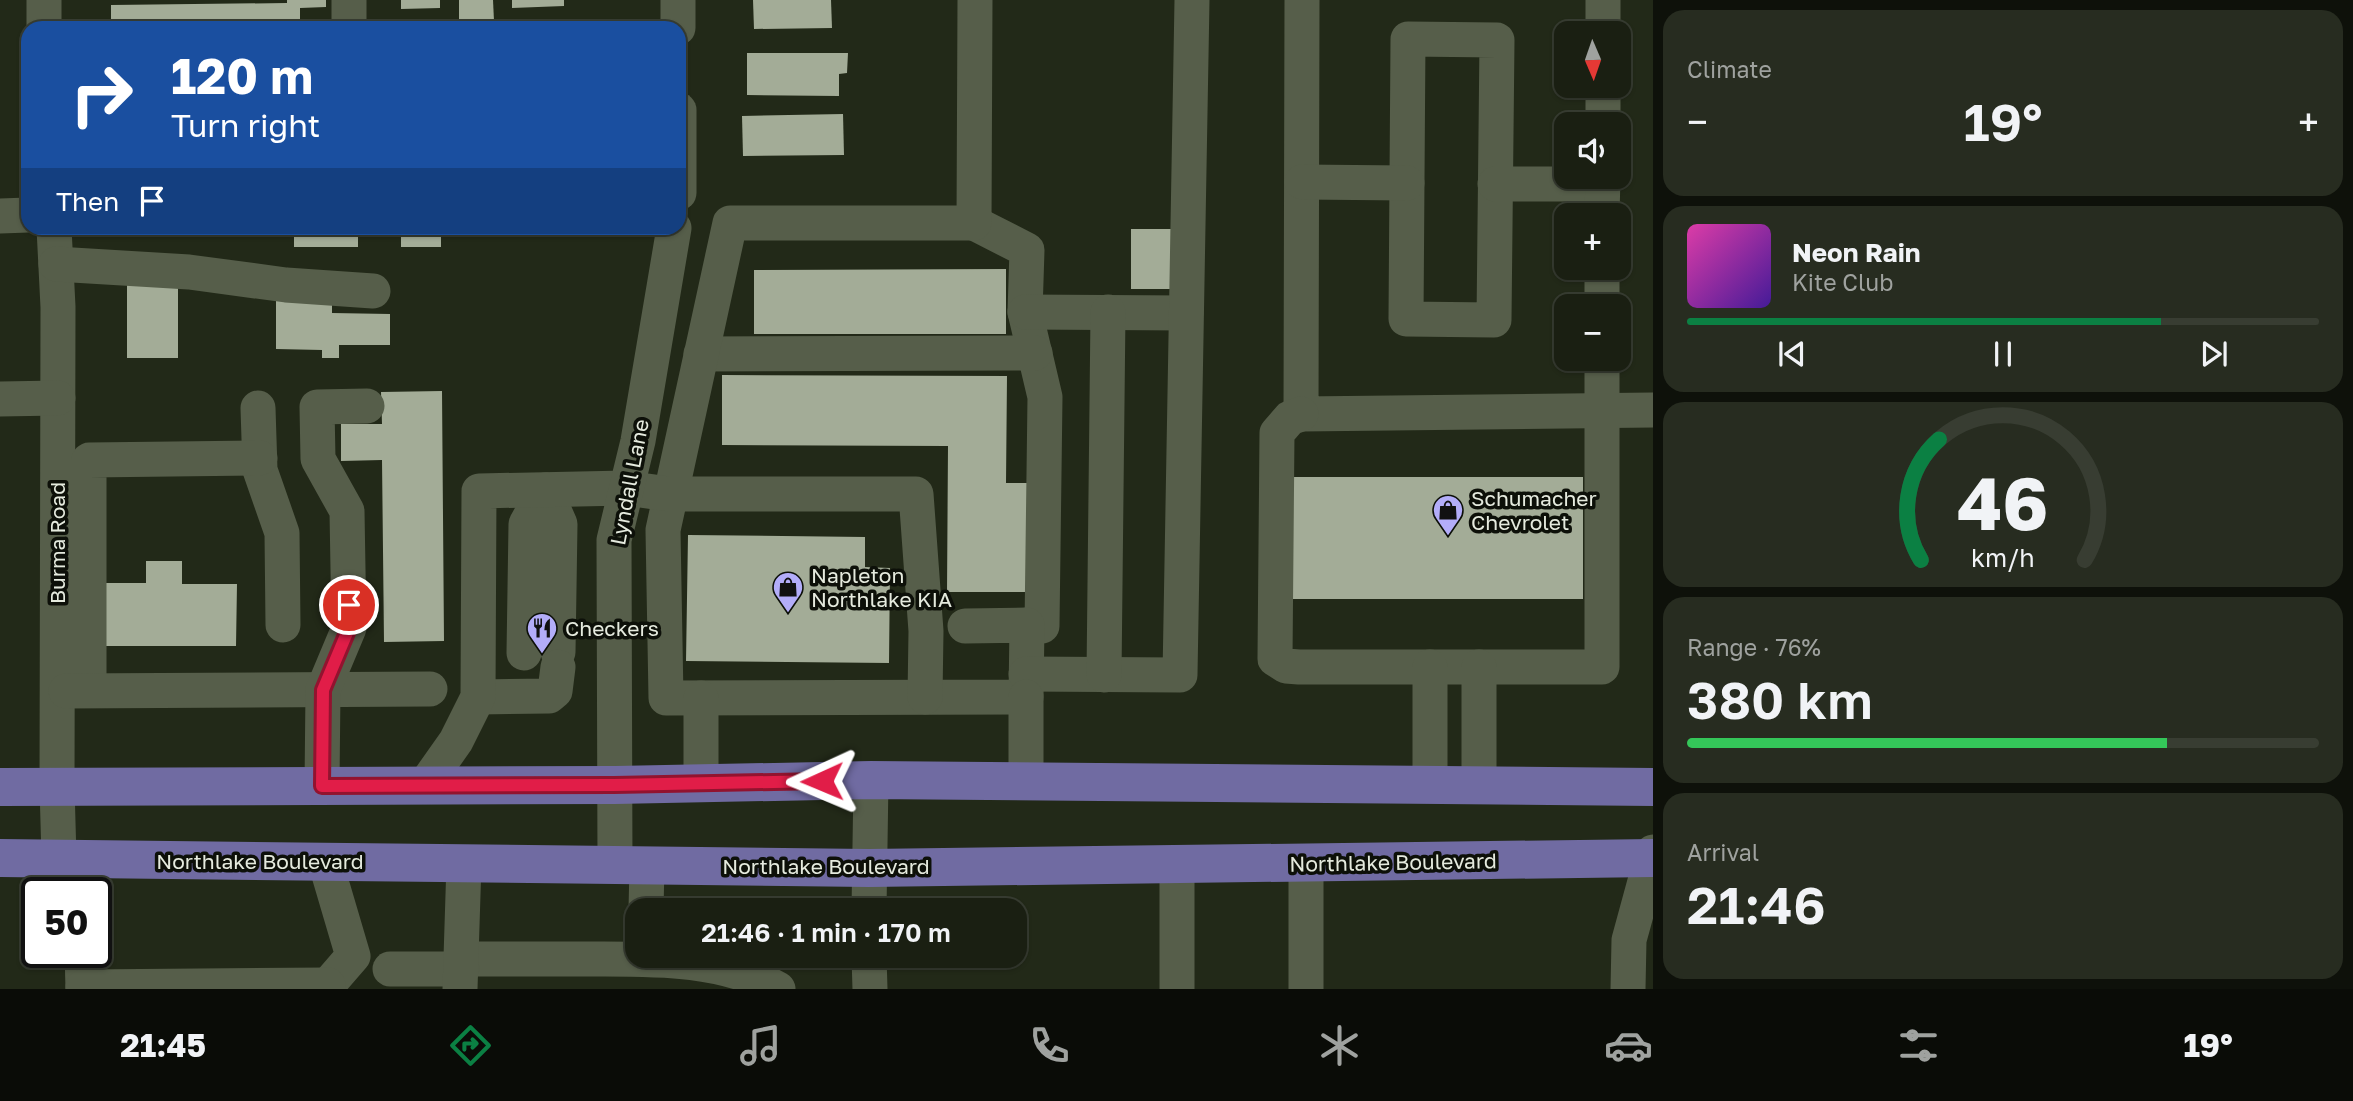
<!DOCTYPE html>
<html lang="en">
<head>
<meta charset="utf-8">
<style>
	:root { --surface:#1a1f12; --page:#272c20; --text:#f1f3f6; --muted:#9fa29f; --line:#383d32; --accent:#0b8043 }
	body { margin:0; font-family:"Golos Text",sans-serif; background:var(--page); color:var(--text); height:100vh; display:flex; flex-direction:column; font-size:26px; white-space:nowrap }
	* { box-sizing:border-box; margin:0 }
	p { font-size:23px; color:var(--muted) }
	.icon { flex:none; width:38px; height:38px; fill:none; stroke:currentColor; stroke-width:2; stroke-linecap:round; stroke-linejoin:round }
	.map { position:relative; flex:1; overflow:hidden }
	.sheet { display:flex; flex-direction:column; gap:10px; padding:10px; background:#0e110a; width:700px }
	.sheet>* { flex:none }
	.banner { position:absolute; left:21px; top:21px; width:665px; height:214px; border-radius:21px; box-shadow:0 2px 5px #0004,0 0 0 2px var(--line); background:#1a4fa0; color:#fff; overflow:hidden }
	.needle { width:46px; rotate:178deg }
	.fabs { position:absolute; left:1554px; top:21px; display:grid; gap:14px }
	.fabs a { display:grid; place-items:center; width:77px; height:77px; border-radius:14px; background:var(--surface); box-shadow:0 2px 5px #0004,0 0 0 2px var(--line); font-size:35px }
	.speed { position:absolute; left:21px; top:877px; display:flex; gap:14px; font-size:35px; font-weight:700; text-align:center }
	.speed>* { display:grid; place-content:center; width:91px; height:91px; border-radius:50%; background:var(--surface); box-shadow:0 2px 5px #0004,0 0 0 2px var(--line); line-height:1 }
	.speed .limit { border:4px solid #111; border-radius:10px; background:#fff; color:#111 }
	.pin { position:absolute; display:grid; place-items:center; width:60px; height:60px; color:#fff; margin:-30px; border:4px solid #fff; border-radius:50%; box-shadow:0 2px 7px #0007 }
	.me { position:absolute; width:77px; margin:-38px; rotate:269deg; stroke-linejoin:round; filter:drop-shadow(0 0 5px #0008) }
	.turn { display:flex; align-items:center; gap:24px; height:147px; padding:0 35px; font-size:32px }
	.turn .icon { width:91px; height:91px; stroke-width:2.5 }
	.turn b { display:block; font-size:49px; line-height:60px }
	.then { display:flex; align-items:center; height:66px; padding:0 35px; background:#0003; gap:14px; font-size:26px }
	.big { font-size:52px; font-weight:600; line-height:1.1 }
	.sheet .tile { flex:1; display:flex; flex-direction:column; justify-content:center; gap:10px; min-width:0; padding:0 24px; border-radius:21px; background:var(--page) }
	.sheet .dial { align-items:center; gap:0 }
	.dial svg { height:182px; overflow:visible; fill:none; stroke:var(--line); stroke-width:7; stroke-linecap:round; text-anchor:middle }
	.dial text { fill:var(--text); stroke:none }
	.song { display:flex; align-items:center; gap:21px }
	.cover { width:84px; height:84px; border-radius:10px; background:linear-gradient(135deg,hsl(320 70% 55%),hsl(260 70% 35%)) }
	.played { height:7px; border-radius:4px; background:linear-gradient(90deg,var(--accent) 75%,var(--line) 75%) }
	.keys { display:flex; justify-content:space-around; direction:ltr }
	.heat { display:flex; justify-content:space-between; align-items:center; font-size:38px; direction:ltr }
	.charge { height:10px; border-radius:5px; background:linear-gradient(90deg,#34c759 76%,var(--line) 0) }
	.trip { position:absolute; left:625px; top:898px; width:402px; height:70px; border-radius:21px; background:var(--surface); box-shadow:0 2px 5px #0004,0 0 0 2px var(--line); font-weight:600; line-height:70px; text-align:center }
	.dock { display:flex; height:112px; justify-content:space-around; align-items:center; background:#0a0c07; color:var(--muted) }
	.dock .icon { width:49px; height:49px }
	.dock .active { color:var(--accent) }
	.dock b { font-size:32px; color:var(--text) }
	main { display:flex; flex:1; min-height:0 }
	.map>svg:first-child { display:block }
</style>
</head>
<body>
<main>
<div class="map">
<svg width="1653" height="989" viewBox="0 0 1653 989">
	<rect width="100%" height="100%" fill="#222918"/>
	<g fill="#a3ac97">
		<polygon points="287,0 326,0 326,7 300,8 300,28 111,28 111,5 287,3"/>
		<polygon points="401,0 440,0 440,8 401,9"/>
		<polygon points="459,0 493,0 494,21 459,22"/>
		<polygon points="512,0 564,0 564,6 512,8"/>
		<polygon points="753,0 831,0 832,28 754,29"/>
		<polygon points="429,22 429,28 374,28 374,23"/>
		<polygon points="747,53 848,53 847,73 839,74 839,96 747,95"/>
		<polygon points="843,114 844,155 743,156 742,116"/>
		<rect x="114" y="228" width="50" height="3"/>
		<rect x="294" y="228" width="64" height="19"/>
		<rect x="401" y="228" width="40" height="19"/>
		<polygon points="551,228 594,228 594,234 552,237"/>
		<rect x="1131" y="229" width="44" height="60"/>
		<polygon points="1006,269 1006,334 754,334 754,270"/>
		<polygon points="178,284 178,358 127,358 127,285"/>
		<polygon points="276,300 332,301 332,313 390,314 390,345 339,345 339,358 322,358 322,350 276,349"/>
		<polygon points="722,375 1007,376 1006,483 1027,483 1027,592 947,592 948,446 722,445"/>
		<polygon points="442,391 444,641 384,642 382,460 341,461 341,424 382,424 381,392"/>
		<rect x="1291" y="477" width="292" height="122"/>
		<polygon points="688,535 865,537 865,567 890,568 889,663 686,661"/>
		<polygon points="146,561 182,561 182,584 237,584 236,646 100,646 101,583 146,583"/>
	</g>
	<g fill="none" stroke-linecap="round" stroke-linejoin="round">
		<g stroke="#565e4a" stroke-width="35">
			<polyline points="44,0 44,28"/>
			<polyline points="678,0 678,28"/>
			<polyline points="1302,0 1301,414 1653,410"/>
			<polyline points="349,28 349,0"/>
			<polyline points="1603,33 1603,0"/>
			<polygon points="1408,39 1497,40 1494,320 1406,319"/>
			<polyline points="679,110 679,193"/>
			<polyline points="1603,124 1603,86"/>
			<polyline points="1302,182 1407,183"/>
			<polyline points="1495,184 1603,184"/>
			<polyline points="1602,215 1603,177"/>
			<polyline points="0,216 28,215"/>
			<polyline points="974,223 1027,250 1025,312 1045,397 1042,626 1027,625"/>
			<polyline points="54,228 58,307 57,787 59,858"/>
			<polyline points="56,264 189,272 286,285 373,291"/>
			<polyline points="1602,306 1602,268"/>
			<polyline points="1025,312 1186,313"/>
			<polyline points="701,354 1035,353"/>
			<polyline points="0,399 58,398"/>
			<polyline points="258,408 260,470 282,533 283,625"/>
			<polyline points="1301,414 1290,418 1277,433 1275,659 1286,666 1299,667 1602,667 1602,359"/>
			<polyline points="965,626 1027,625 1026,697 666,698 663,530 730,223 974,223 975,0"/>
			<polyline points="524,653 526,524 545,490 560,524 558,652"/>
			<polyline points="1430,667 1430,785"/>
			<polyline points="1479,667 1479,785"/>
			<polyline points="1026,674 1180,675 1192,0"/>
			<polyline points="1104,675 1108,312"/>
			<polyline points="89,690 89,460 260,458"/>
			<polyline points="66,691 430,689"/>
			<polyline points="478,697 549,696 555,691 558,667"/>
			<polyline points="1026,697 1026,781"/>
			<polyline points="701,698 701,783"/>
			<polyline points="425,785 456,741 478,697 479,491 626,488 669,494 916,494 926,631 925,697"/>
			<polyline points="322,786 323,690 349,628 347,511 318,459 317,407 367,406"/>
			<polyline points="81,860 82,892"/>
			<polyline points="325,861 353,956 328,985 330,989"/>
			<polyline points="1177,864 1177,989"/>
			<polyline points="615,865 614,540 638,441 674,228"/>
			<polyline points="646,910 647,865"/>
			<polyline points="869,910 871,780"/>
			<polyline points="82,952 83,989"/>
			<polyline points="869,956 870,989"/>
			<path d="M462,959c42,0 85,0 128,0 63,0 131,-2 188,30"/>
			<polyline points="390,969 462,969"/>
			<polyline points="83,987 328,985"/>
			<polyline points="460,989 464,863"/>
			<polyline points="1306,989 1306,863"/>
			<polyline points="1628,989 1629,940 1653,852"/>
		</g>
		<g stroke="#706ba2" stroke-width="38">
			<polyline points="0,787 615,785 871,780 1653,787"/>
			<polyline points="0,858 869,868 1653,858"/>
		</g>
	</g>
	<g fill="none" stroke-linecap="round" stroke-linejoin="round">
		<g stroke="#92132f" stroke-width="18">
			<polyline id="route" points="349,605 349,628 323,690 322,786 614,785 822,781"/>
		</g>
		<use href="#route" stroke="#e11d48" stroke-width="12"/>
	</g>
	<defs>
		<g id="shop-pin" transform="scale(1.575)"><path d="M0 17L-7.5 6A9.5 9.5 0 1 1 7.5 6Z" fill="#b3adf9" stroke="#0d1009"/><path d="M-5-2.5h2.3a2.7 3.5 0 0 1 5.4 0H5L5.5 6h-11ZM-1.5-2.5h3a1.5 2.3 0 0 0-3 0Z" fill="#111"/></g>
		<g id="restaurant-pin" transform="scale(1.575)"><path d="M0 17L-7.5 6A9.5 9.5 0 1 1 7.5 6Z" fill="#b3adf9" stroke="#0d1009"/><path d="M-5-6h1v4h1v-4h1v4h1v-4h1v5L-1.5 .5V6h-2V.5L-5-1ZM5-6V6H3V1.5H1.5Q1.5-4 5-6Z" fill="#111"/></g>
	</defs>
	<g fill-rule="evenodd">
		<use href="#shop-pin" x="1448" y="510"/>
		<use href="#shop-pin" x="788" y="587"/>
		<use href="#restaurant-pin" x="542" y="628"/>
	</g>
	<g text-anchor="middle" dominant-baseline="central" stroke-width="7" stroke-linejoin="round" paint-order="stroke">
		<g font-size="21" fill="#e5eade" stroke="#0d1009">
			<text transform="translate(629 482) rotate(-79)">Lyndall Lane</text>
			<text transform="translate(57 543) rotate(-90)">Burma Road</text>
			<text x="260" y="861">Northlake Boulevard</text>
			<text transform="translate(1393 862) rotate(-1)">Northlake Boulevard</text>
			<text x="826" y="866">Northlake Boulevard</text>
		</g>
		<g font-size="21" fill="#e5eade" stroke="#0d1009" text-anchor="start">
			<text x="1471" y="498">Schumacher<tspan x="1471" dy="24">Chevrolet</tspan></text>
			<text x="811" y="575">Napleton<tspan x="811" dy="24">Northlake KIA</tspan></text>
			<text x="565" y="628">Checkers</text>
		</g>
	</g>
</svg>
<div class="fabs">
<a><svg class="needle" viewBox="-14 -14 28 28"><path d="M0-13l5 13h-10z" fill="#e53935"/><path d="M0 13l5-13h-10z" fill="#9fa29f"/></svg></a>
<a><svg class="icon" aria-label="sound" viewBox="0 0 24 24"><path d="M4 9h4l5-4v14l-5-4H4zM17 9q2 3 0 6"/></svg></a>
<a>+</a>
<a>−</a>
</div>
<div class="speed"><div class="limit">50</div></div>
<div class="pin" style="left:349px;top:605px;background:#d93025"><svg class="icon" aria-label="arrive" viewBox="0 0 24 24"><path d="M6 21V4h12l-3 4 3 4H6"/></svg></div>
<svg class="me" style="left:822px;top:781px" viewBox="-20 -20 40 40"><path d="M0-17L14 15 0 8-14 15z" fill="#e11d48" stroke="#fff" stroke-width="4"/></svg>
<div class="trip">21:46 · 1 min · 170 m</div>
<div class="banner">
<div class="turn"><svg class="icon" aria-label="right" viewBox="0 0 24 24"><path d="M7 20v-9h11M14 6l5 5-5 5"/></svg><div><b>120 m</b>Turn right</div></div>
<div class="then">Then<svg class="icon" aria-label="arrive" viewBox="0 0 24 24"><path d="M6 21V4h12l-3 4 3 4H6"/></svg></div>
</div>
</div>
<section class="sheet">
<div class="tile"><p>Climate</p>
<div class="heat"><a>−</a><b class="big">19°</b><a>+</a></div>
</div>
<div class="tile">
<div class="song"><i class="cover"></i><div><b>Neon Rain</b><p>Kite Club</p></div></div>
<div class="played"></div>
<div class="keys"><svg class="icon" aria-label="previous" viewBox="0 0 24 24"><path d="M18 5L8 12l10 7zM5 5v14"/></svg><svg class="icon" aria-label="pause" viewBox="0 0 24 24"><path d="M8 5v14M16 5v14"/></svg><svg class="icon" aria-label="next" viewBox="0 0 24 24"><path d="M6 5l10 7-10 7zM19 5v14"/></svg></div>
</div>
<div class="tile dial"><svg viewBox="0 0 100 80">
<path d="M14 69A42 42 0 1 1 86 69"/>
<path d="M14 69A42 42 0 0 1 22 16" stroke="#0b8043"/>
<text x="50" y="56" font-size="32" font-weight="700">46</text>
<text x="50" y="72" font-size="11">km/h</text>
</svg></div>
<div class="tile"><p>Range · 76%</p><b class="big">380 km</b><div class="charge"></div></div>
<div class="tile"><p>Arrival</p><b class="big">21:46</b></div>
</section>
</main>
<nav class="dock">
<b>21:45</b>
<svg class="icon active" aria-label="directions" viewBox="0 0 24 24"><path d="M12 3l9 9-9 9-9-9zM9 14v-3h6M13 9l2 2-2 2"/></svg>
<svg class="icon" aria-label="music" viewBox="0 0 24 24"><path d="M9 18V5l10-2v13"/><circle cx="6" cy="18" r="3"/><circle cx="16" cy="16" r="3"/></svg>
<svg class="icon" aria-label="phone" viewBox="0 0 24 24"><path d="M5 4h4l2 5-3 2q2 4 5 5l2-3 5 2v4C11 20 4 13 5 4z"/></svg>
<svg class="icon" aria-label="climate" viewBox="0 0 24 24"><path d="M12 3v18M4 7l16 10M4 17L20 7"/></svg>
<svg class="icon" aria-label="car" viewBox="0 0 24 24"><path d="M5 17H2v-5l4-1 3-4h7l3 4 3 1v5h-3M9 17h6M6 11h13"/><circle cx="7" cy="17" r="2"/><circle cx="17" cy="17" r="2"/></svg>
<svg class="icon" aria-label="filters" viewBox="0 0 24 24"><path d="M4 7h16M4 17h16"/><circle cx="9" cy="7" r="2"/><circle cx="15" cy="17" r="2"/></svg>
<b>19°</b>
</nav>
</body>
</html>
